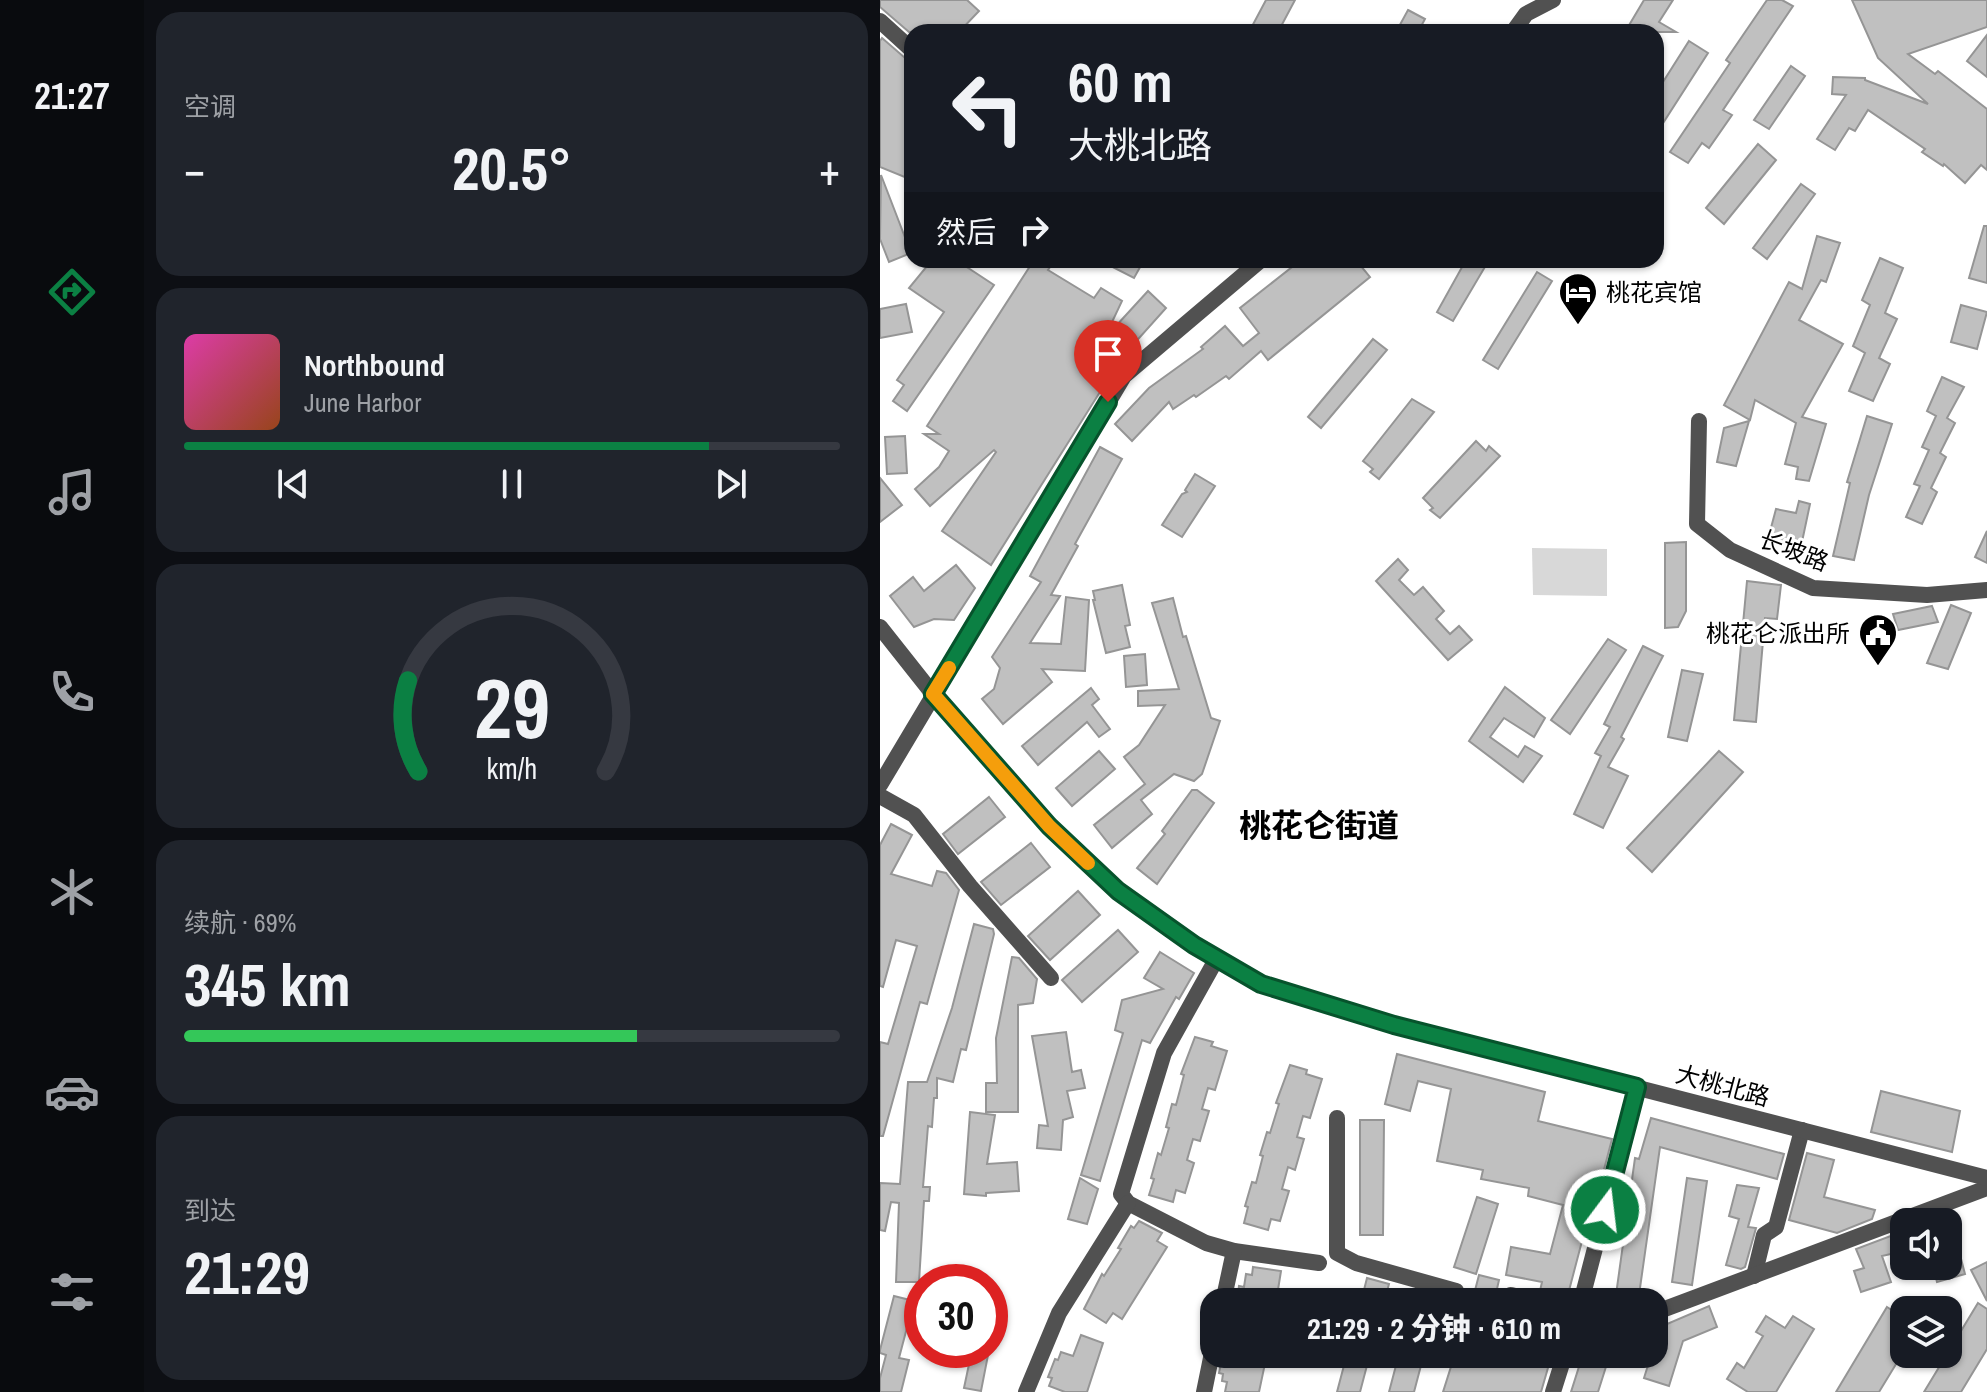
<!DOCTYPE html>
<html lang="zh">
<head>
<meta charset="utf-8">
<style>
	:root { --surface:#171b24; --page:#20242c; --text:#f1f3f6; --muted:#9ea1a6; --line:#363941; --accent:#0b8043 }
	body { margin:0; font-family:"Archivo Narrow","Noto Sans SC",sans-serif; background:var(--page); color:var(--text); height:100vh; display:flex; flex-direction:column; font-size:30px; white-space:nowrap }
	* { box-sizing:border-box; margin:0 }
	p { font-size:26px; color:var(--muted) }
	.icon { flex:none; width:44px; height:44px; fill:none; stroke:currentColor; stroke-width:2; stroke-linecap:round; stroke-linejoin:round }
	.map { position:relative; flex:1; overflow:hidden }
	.details { display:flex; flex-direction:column; gap:12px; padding:12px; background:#0d0f14; width:736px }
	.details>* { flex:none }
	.hud { position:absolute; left:24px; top:24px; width:760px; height:244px; border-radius:24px; box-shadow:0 2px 6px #0004; background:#171b24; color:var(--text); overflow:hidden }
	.tools { position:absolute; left:1010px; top:1208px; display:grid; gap:16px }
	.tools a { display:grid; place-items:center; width:72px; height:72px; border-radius:16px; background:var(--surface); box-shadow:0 2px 6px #0004; font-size:40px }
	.speed { position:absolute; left:24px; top:1264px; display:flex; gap:16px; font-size:40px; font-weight:700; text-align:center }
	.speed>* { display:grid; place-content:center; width:104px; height:104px; border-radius:50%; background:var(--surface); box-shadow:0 2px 6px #0004; line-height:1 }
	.speed .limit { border:12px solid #d22; background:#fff; color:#111 }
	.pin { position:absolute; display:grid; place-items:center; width:68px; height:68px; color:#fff; margin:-82px -34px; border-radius:50% 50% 50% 0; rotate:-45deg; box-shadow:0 0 8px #0007 }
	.pin .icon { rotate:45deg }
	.me { position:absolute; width:88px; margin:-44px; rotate:15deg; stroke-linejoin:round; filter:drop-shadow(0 0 6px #0008) }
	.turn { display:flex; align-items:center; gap:28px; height:168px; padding:0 32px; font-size:36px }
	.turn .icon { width:104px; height:104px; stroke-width:2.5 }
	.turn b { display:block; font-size:56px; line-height:68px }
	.then { display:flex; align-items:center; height:76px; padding:0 32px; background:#0003; gap:16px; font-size:30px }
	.big { font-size:60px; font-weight:800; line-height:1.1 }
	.details .widget { flex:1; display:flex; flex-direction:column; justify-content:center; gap:12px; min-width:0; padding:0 28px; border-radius:24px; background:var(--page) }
	.details .dial { align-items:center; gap:0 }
	.dial svg { height:208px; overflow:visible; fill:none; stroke:var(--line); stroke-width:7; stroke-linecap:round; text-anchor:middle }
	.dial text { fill:var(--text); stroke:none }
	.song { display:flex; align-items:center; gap:24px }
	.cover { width:96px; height:96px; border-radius:12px; background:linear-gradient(135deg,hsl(320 70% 55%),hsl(20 70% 35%)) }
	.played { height:8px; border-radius:4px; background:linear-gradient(90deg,var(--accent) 80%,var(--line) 80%) }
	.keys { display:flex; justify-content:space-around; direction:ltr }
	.heat { display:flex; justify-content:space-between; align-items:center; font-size:44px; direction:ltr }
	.charge { height:12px; border-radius:6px; background:linear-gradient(90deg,#34c759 69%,var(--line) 0) }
	.trip { position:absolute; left:320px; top:1288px; width:468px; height:80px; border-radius:24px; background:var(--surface); box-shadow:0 2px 6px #0004; font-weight:800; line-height:80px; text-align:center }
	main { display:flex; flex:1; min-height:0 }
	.tabs { display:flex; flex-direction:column; width:144px; justify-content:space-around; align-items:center; background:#090b0e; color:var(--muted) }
	.tabs .icon { width:56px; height:56px }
	.tabs .selected { color:var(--accent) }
	.tabs b { font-size:36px; color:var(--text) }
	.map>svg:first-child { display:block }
</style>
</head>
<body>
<main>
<nav class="tabs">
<b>21:27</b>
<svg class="icon selected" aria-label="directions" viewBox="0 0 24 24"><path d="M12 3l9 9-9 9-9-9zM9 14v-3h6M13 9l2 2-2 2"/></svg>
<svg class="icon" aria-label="music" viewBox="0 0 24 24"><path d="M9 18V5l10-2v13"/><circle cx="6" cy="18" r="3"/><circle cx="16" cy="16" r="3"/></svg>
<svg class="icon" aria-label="phone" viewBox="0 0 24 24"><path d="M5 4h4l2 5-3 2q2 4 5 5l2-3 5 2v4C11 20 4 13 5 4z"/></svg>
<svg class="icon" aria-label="climate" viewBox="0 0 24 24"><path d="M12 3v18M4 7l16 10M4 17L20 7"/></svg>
<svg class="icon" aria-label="car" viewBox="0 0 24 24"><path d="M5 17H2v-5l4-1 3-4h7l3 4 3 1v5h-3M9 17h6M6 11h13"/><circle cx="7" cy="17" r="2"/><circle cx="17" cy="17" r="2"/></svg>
<svg class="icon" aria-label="filters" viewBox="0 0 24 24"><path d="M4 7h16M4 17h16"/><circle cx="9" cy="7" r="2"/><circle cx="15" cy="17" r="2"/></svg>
</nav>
<section class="details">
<div class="widget"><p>空调</p>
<div class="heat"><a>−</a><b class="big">20.5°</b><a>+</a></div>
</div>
<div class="widget">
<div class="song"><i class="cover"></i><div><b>Northbound</b><p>June Harbor</p></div></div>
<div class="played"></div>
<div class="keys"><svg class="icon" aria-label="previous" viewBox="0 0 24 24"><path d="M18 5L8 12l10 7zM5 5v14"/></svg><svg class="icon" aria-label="pause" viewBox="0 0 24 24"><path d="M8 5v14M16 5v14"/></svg><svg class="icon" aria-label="next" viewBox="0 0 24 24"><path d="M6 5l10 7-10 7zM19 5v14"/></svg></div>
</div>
<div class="widget dial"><svg viewBox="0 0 100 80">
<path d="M14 69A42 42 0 1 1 86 69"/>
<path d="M14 69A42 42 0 0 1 10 34" stroke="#0b8043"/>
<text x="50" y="56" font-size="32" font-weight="700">29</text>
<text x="50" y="72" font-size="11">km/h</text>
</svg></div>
<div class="widget"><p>续航 · 69%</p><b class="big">345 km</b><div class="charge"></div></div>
<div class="widget"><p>到达</p><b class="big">21:29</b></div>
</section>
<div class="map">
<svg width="1107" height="1392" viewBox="0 0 1107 1392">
	<rect width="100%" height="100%" fill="#fff"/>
	<polygon fill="#d8d8d8" points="652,548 727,549 727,596 653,595"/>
	<g fill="#c0c0c0" stroke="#959595" stroke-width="2">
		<polygon points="0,0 87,0 99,11 79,32 29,32 0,7"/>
		<polygon points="386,0 415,0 398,32 369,32"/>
		<polygon points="764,0 793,0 779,22 796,32 745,32"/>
		<polygon points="887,0 902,0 913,6 843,110 852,115 829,148 822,143 808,163 790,152 850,63 846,60"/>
		<polygon points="972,0 1107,0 1107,27 1028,54 1055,74 1058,71 1107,109 1107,170 1101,165 1085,183 1064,164 1063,166 1042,152 1045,149 988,110 975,131 969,128 955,150 937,139 966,95 952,94 953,77 985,78 985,80 1048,104 998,58"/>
		<polygon points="528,10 545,19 538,32 516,32"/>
		<polygon points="1107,35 1107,77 1087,61"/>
		<polygon points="2,38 25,58 32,61 32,180 0,167 0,41"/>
		<polygon points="809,41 828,53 776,134 776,93"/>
		<polygon points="911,66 925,76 889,129 874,120"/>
		<polygon points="878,144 896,160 844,224 826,208"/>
		<polygon points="1,175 31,253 9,262 0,239"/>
		<polygon points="921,184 935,194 887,259 873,248"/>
		<polygon points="1104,226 1107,226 1107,283 1089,278"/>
		<polygon points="937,236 960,243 946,282 941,280 919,320 963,344 922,417 946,424 929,481 916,479 918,467 905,464 916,423 875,400 870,420 844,405 909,282 922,289"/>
		<polygon points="1000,258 1023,268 1005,313 1017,319 999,358 1010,364 993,401 969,391 985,353 973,346 990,305 982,300"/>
		<polygon points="52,260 76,260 114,285 27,411 13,401 24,385 17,380 64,312 29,288"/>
		<polygon points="154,260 175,260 168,270 214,298 221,288 242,301 224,339 268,291 286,308 242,357 111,565 62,531 116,452 114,450 50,506 35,489 59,467 69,451 44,434 59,434 47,426"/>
		<polygon points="219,260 264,260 254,278"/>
		<polygon points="421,260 476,260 490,277 388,360 381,351 349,379 346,376 316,397 314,395 293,409 289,402 252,441 235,424 269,388 323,349 321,347 345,326 363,346 379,333 360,308"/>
		<polygon points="586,260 609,260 573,321 557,312"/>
		<polygon points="657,272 672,281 618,369 603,360"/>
		<polygon points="26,304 32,332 0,338 0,309"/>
		<polygon points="1081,305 1107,312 1097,349 1071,342"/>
		<polygon points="493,339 507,350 441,428 428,417"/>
		<polygon points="1062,377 1084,387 1067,418 1075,423 1060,453 1066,457 1051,488 1057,492 1042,524 1026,517 1040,486 1034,484 1049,450 1042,447 1056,416 1047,411"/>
		<polygon points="532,399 554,412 499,479 490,472 493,469 483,461"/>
		<polygon points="987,416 1012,424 989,495 974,560 953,556 970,483 967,482"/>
		<polygon points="869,421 856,466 837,462 844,428"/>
		<polygon points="25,436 27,473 7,474 5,437"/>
		<polygon points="596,441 606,451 609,446 620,456 560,518 550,510 553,508 543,498"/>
		<polygon points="220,447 242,459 195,544 198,546 171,595 180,596 150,643 181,644 186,597 209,600 205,671 162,669 172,682 123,724 102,699 114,689 120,668 112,657 161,582 150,576"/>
		<polygon points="315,474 335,486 302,537 282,525 302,494 307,492 305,490"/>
		<polygon points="0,478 22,505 0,522"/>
		<polygon points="919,501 930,504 919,556 907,553 908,544 888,539 896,509 916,513"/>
		<polygon points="1107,531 1107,563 1095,557"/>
		<polygon points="806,542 806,611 798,627 785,628 785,543"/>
		<polygon points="518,559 528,570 519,580 534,595 543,587 564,611 556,619 570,634 579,626 592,640 568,660 496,581"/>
		<polygon points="76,565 95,588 74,620 54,619 34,627 10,596 33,577 44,591"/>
		<polygon points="867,581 901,585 897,619 885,618 876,722 854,720"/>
		<polygon points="242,585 250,625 245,626 250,647 226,653 213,600 215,600 213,591"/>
		<polygon points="293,598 303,637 306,636 331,718 340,721 322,774 314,781 294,774 261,800 272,814 232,848 214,825 265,784 244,757 259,745 285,705 258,706 258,691 299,689 272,603"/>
		<polygon points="1071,605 1091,613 1068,669 1047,663"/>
		<polygon points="1052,606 1058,622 1018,630 1013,614"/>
		<polygon points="728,639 746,650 690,734 671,720"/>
		<polygon points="763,646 783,656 741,737 744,739 728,767 748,776 723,828 694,814 721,756 715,753 730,727 724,724"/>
		<polygon points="265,654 267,685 246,687 244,656"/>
		<polygon points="802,670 823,674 807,741 788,737"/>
		<polygon points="625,687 665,718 654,737 624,718 610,737 638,757 645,746 662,756 643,782 589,741"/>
		<polygon points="211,688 219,699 212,705 230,729 219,737 207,722 158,765 142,746"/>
		<polygon points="219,751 235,769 192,806 176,788"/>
		<polygon points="839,751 863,772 772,872 747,848"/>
		<polygon points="312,790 317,790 334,803 277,884 257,868 285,834 282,831"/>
		<polygon points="109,797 125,817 78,854 63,834"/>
		<polygon points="11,824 32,835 11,874 52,886 57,871 66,873 79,890 47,1004 40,1002 3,1136 0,1136 0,1042 8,1044 37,946 16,940 3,987 0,986 0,845"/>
		<polygon points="151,843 170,867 121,905 101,882"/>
		<polygon points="198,891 220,915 170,960 148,936"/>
		<polygon points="94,924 113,929 114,934 86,1050 81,1049 73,1082 57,1078 57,1098 54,1098 52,1127 48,1126 45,1163 43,1187 50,1187 49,1201 44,1201 39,1282 16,1282 19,1203 11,1202 5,1231 0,1230 0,1183 20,1184 28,1082 47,1082 72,1008"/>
		<polygon points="238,930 258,952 202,1002 182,980"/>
		<polygon points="280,952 314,973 299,999 296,997 270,1043 262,1040 220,1181 201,1175 243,1033 235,1030 242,1000 283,989 264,978"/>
		<polygon points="132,957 139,958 157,979 153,1003 138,1005 138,1112 106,1112 106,1083 117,1083 116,1038"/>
		<polygon points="186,1032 192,1072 201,1070 205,1088 187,1091 193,1117 183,1120 181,1150 157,1148 159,1125 168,1126 152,1036"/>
		<polygon points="315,1037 333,1042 331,1046 347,1051 335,1090 328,1088 322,1109 329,1111 320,1141 313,1139 307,1160 314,1163 305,1193 296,1190 293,1202 269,1195 274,1179 271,1178 278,1153 281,1155 289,1128 286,1127 292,1104 296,1105 304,1075 301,1074"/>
		<polygon points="517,1054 665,1092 658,1121 732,1139 715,1204 712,1203 686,1302 669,1301 666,1295 660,1291 662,1282 626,1275 631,1247 670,1254 683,1205 648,1196 649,1188 601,1179 603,1170 557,1161 571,1089 538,1081 530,1111 505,1104"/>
		<polygon points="410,1065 427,1070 426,1074 442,1079 430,1118 423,1116 417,1137 424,1139 415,1170 408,1167 402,1189 409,1191 400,1221 391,1219 388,1230 364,1223 368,1207 365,1206 372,1182 376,1183 383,1156 380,1155 387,1132 390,1133 399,1104 396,1103"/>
		<polygon points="1001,1091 1080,1111 1072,1152 991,1132"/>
		<polygon points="90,1112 115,1115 107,1164 137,1162 139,1191 106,1193 106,1196 84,1194"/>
		<polygon points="771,1118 904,1154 897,1179 780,1147 758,1302 735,1302 755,1158 759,1159"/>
		<polygon points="480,1120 504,1120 503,1235 480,1235"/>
		<polygon points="927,1153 954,1160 944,1197 995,1210 992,1219 957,1233 909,1220"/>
		<polygon points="200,1178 218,1189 207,1224 188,1219"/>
		<polygon points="807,1178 827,1181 812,1285 792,1282"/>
		<polygon points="857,1185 879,1188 868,1227 876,1228 865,1267 861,1269 846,1265 859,1219 849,1216"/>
		<polygon points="597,1197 618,1204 596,1274 574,1267"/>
		<polygon points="259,1221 282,1233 277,1241 287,1247 242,1319 233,1313 226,1323 204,1309 222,1274 224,1276 241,1249 238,1248 251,1226 254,1228"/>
		<polygon points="1024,1231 1024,1251 1002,1256 1011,1282 981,1292 974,1271 984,1268 976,1249"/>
		<polygon points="1080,1255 1085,1274 1057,1282 1053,1266 1068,1266 1068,1258"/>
		<polygon points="1107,1262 1107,1301 1091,1270"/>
		<polygon points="373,1267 401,1271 396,1302 357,1302 359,1286 364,1287 366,1274 372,1275"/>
		<polygon points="599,1275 619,1280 614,1302 592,1302"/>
		<polygon points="487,1278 509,1284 504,1302 481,1302"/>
		<polygon points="14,1296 34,1301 19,1358 29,1360 21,1392 0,1392 0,1378 6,1355 0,1353 0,1350"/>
		<polygon points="1098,1303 1107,1309 1107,1349 1081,1392 1044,1392"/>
		<polygon points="829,1306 837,1327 803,1341 789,1386 764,1378 780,1327"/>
		<polygon points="1007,1307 1024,1318 1024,1351 999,1392 956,1392"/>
		<polygon points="886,1316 905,1328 913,1316 934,1329 896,1392 868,1392 847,1379 857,1363 864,1368 883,1336 876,1332"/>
		<polygon points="201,1335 223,1343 207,1392 185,1392 169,1386 172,1378 168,1377 175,1359 178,1360 181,1352 193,1356"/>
		<polygon points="92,1350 109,1350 101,1391 84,1388"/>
		<polygon points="352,1354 387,1354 379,1392 345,1392 347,1382 342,1381 343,1374 339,1373 341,1363 346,1364 347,1355"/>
		<polygon points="467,1354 490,1354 480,1392 457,1392"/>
		<polygon points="519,1354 544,1354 534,1392 509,1392"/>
		<polygon points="575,1354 672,1354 661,1392 563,1392"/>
		<polygon points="703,1354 730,1354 718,1392 691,1392"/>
	</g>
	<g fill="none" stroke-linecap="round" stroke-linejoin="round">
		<g stroke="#515151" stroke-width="16">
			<polyline points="0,21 32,50"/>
			<polyline points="0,796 34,815 90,886 171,978"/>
			<polyline points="337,958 284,1053 241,1194 248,1203 326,1243 354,1251 439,1263"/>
			<polyline points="457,1118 457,1253 476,1263 576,1291 577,1302"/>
			<polyline points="874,1276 884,1235 896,1227 922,1130"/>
			<polyline points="343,1302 354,1251"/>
			<polyline points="626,1302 631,1295 658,1302"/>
			<polyline points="701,1302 757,1087"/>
			<polyline points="774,1313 1107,1188"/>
			<polyline points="146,1392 179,1313 248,1203"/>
			<polyline points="324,1392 334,1343"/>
			<polyline points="673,1392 685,1354"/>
		</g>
		<g stroke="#515151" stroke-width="16">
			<polyline points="633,32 646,14 673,0"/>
			<polyline points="819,421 817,524 850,550 933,588 1047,595 1107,590"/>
			<polyline points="0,627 53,694 169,826 238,891 314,945 381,984 514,1025 1107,1178"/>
			<polyline points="0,785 244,376 381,260"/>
		</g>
	</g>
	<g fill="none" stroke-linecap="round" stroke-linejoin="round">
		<g stroke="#07532c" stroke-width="20">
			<polyline id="route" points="228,402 53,694 169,826 238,891 314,945 381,984 514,1025 757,1087 725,1210"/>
		</g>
		<use href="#route" stroke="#0b8043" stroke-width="14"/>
		<polyline stroke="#f59e0b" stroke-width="14" points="69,668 53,694 169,826 208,863"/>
	</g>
	<defs>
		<g id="hotel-pin" transform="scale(2)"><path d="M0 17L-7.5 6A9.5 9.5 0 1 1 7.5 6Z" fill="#000" stroke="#fff"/><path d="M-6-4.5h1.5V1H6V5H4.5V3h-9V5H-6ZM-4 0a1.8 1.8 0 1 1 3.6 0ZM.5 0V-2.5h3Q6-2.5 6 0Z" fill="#fff"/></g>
		<g id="civic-pin" transform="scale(2)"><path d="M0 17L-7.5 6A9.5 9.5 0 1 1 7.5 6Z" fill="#000" stroke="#fff"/><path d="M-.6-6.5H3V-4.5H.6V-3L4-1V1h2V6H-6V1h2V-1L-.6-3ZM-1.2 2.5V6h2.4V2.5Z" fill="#fff"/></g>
	</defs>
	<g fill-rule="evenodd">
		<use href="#hotel-pin" x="698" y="292"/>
		<use href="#civic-pin" x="998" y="633"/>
	</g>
	<g text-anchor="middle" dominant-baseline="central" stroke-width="6" stroke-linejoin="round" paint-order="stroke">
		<g font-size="24" fill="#000" stroke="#fff" text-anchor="start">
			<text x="726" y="292">桃花宾馆</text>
			<text x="970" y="633" text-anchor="end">桃花仑派出所</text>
		</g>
		<g font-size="24" fill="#000" stroke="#fff">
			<text transform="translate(914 550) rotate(21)">长坡路</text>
			<text transform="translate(843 1085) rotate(15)">大桃北路</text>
		</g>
		<g font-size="32" font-weight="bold" fill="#000" stroke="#fff">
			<text x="439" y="825">桃花仑街道</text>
		</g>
	</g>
</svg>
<div class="tools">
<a><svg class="icon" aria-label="sound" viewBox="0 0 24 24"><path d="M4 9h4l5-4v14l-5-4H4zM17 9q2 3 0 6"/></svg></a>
<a><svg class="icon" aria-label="layers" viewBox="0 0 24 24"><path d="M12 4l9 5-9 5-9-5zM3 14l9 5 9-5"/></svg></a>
</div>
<div class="speed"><div class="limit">30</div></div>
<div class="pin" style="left:228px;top:402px;background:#d93025"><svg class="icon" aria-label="arrive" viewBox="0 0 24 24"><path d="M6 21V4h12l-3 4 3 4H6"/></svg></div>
<svg class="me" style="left:725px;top:1210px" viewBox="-20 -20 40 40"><circle r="17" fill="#0b8043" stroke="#fff" stroke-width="3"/><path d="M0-11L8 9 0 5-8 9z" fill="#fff"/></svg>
<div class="trip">21:29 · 2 分钟 · 610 m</div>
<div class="hud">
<div class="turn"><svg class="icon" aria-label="left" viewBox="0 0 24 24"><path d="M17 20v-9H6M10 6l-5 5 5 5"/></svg><div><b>60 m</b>大桃北路</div></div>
<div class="then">然后<svg class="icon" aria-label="right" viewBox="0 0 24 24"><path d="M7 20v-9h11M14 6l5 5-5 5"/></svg></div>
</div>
</div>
</main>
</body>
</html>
